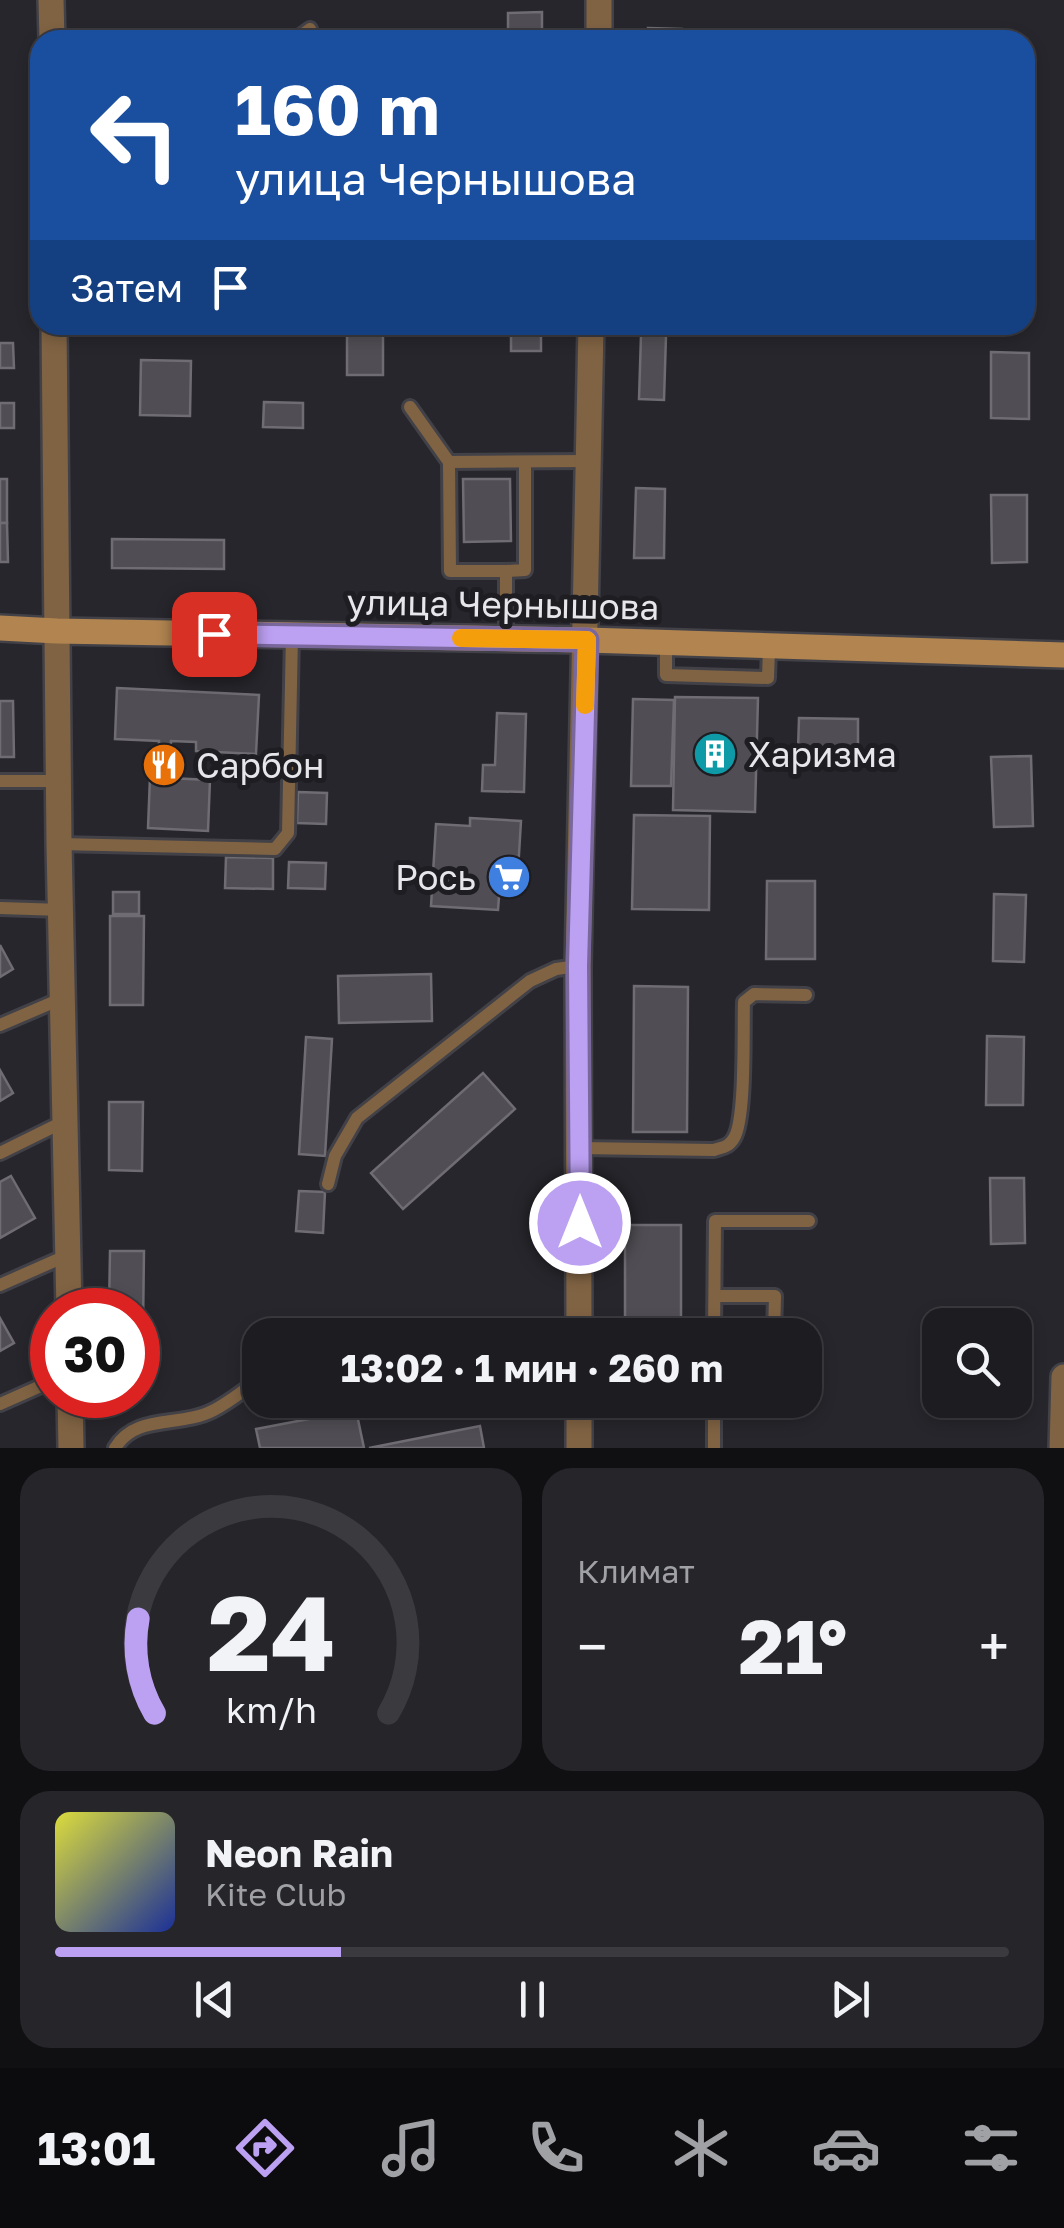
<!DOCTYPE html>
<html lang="ru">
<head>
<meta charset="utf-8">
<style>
	:root { --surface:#1d1c21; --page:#25252a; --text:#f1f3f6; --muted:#a0a1a5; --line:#3b3a3f; --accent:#bca0f2 }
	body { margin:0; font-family:"Golos Text",sans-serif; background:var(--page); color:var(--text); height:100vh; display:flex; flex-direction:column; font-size:38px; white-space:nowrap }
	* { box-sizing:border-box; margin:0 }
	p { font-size:32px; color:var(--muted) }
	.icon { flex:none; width:55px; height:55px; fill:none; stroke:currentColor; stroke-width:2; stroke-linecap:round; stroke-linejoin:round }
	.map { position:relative; height:1448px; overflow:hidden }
	.sheet { display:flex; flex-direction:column; gap:20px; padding:20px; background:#100f12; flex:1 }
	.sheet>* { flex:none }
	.top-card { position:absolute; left:30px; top:30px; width:1005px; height:305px; border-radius:30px; box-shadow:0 5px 15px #0003,0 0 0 2px var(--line); background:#1a4fa0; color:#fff; overflow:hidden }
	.controls { position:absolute; left:922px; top:1308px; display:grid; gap:20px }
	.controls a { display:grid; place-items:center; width:110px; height:110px; border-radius:20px; background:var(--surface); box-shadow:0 5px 15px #0003,0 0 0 2px var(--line); font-size:50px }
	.speed { position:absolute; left:30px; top:1288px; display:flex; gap:20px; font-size:50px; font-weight:700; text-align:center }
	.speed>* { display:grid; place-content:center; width:130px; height:130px; border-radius:50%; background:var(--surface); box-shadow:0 5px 15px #0003,0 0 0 2px var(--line); line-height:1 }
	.speed .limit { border:15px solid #d22; background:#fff; color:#111 }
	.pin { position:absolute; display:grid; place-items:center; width:85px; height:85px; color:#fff; margin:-42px; border-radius:20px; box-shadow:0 5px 15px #0006 }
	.me { position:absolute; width:110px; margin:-55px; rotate:0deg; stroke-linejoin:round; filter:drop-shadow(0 0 8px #0008) }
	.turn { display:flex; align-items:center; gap:35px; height:210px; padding:0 40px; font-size:45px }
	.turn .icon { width:130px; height:130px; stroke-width:2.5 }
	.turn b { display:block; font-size:70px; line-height:85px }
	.then { display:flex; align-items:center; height:95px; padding:0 40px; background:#0003; gap:20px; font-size:38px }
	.big { font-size:75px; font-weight:700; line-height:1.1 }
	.sheet .widget { flex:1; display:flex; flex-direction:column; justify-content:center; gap:15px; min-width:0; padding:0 35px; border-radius:30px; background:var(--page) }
	.sheet .dial { align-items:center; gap:0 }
	.dial svg { height:260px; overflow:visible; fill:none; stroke:var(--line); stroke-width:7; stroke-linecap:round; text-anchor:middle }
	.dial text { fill:var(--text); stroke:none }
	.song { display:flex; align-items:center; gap:30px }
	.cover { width:120px; height:120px; border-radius:15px; background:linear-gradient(135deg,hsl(60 70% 55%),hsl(230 70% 35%)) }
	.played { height:10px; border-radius:5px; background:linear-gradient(90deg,var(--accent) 30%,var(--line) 30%) }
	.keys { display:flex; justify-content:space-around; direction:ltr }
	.heat { display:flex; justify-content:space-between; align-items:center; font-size:55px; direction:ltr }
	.sheet .tiles { flex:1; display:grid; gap:20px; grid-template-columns:1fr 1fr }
	.widget:last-child { grid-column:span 2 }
	.trip { position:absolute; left:242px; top:1318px; width:580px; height:100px; border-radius:30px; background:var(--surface); box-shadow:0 5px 15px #0003,0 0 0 2px var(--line); font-weight:700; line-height:100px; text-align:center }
	.menu { display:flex; height:160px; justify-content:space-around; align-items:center; background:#0c0b0d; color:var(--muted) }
	.menu .icon { width:70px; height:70px }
	.menu .selected { color:var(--accent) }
	.menu b { font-size:45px; color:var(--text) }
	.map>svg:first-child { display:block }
</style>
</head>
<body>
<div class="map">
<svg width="1064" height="1448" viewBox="0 0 1064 1448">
	<rect width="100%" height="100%" fill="#27262c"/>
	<g fill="#504e54" stroke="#6f6c73" stroke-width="2.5">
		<polygon points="542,12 542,40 508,40 508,13"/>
		<polygon points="648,28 682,29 682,40 648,40"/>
		<rect x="1025" y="69" width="3" height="75"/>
		<polygon points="1025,214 1031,214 1029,279 1025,279"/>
		<rect x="258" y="325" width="25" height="10"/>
		<rect x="511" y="325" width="30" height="26"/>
		<rect x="347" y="329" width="36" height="46"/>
		<polygon points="641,335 666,336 664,400 639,399"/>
		<polygon points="0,343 13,343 14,368 0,368"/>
		<polygon points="991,352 1029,353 1029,419 991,418"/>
		<polygon points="141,360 191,361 190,416 140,415"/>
		<polygon points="264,402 303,403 303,428 263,427"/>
		<rect x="0" y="403" width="14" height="25"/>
		<rect x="0" y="479" width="7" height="44"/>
		<polygon points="463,479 510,479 511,541 464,542"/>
		<polygon points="636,488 665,489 664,558 634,558"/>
		<polygon points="991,495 1027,495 1027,562 992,563"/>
		<polygon points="0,523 7,523 8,562 0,562"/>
		<polygon points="112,539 224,540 224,569 112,568"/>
		<polygon points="117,688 259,695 256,754 196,751 196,742 171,741 169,778 210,780 208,831 148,828 150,777 158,777 159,741 115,739"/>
		<polygon points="675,697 758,698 755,812 673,810"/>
		<polygon points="633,699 674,700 671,786 631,786"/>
		<polygon points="0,701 13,701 14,757 0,757"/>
		<polygon points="497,713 526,714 524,792 482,791 483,765 495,765"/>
		<polygon points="799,718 858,719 858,750 798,750"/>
		<polygon points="1031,756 1033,826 994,827 991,757"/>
		<polygon points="298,792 327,793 326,824 297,823"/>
		<polygon points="634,815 710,816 709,910 632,909"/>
		<polygon points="470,818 521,821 518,871 501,870 498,910 431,906 436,824 470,826"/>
		<polygon points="226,857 273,858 273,889 225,888"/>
		<polygon points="289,862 326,863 325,889 288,888"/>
		<polygon points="767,881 815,881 815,959 766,959"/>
		<rect x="113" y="892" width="26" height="22"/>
		<polygon points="994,894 1026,895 1024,962 993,961"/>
		<polygon points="110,916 144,916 143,1005 110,1005"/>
		<polygon points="0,945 13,969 0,977"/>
		<polygon points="431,974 432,1021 339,1023 338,976"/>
		<polygon points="634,986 688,987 687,1132 633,1132"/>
		<polygon points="987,1036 1024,1037 1023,1105 986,1105"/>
		<polygon points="306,1037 332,1039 325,1156 299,1154"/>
		<polygon points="0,1070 13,1093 0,1101"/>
		<polygon points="483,1073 515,1109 403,1209 371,1173"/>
		<polygon points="109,1102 143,1102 142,1171 109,1170"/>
		<polygon points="11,1176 35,1218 0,1238 0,1182"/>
		<polygon points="990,1178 1024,1178 1025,1243 991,1244"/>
		<polygon points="299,1191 325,1192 323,1233 296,1231"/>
		<rect x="625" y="1225" width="56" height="110"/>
		<polygon points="110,1251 144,1251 143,1328 138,1328 138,1310 109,1310"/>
		<polygon points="0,1318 14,1343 0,1351"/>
		<polygon points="1022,1321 1024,1395 1015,1395 1015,1325 960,1325 960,1322"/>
		<polygon points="624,1400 680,1400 680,1411 624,1410"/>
		<polygon points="356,1410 364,1448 260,1448 256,1429"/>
		<polygon points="480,1426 484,1448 369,1448"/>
	</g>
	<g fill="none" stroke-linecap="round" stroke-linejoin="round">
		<g stroke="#424147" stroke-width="18">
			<g id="lane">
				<polyline points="295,40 310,29"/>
				<polyline points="410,407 449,462"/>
				<polyline points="506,571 525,570 525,462"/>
				<polyline points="506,639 506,571 450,571 449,462 587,461"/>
				<polyline points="666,642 666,675 768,678 769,647"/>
				<polyline points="0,781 59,781"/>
				<polyline points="59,844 275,849 288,833 292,635"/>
				<polyline points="0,908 62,910"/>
				<polyline points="0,1025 63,998"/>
				<path d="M580,1148l134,2c9,-3 15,-3 20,-12 12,-19 9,-108 10,-136l10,-8 52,1"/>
				<polyline points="0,1153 65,1121"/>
				<polyline points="328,1184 335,1156 357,1118 530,981 556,969 578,966"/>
				<polyline points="0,1285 68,1255"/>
				<polyline points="715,1296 775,1296 774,1335"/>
				<polyline points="714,1335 715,1221 809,1221"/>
				<polyline points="0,1404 52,1381"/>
				<polyline points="714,1406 774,1407 774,1400"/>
				<path d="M115,1448c21,-35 65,-20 99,-38 16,-8 31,-21 46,-31"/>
				<polyline points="714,1448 714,1401"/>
			</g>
		</g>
		<g stroke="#424147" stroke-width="30">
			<g id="street">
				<polyline points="51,0 52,40"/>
				<polyline points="599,40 599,0"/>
				<polyline points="54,325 59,844 69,1310"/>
				<polyline points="579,1335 578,966 591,325"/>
				<polyline points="70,1395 71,1448"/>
				<polyline points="579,1448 579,1400"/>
				<polyline points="1062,1448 1064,1377"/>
			</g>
		</g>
		<g stroke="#424147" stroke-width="30">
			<polyline id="secondary" points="0,628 57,631 587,640 1064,655"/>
		</g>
		<use href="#lane" stroke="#806343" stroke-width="12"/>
		<use href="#street" stroke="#806343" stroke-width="25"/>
		<use href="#secondary" stroke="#b28550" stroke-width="25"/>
	</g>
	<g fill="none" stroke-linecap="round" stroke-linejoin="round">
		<g stroke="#7a689d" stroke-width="25">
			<polyline id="route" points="214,634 587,640 578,966 580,1223"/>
		</g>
		<use href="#route" stroke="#bca0f2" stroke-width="18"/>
		<polyline stroke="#f59e0b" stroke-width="18" points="461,638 587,640 585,705"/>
	</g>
	<defs>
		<g id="building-disc" transform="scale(2.25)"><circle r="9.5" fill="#0f9aa8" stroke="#1e1d22"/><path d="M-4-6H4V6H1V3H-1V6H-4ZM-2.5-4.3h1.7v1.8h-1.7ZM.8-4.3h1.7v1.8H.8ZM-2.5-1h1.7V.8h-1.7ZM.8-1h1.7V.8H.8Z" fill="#fff"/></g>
		<g id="restaurant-disc" transform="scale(2.25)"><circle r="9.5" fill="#e8710a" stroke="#1e1d22"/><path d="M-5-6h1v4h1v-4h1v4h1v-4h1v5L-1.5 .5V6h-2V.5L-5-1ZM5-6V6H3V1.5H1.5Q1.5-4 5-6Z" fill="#fff"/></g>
		<g id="supermarket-disc" transform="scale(2.25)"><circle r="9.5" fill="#3f7fe0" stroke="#1e1d22"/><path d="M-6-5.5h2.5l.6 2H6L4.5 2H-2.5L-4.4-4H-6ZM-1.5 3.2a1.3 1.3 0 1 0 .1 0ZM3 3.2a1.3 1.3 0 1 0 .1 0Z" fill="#fff"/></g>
	</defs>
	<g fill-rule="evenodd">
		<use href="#building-disc" x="715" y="754"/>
		<use href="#restaurant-disc" x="164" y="765"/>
		<use href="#supermarket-disc" x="509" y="877"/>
	</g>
	<g text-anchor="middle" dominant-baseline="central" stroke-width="10" stroke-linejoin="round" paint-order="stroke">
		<g font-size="35" fill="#e7e6ea" stroke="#1e1d22">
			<text transform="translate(503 604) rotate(1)">улица Чернышова</text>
		</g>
		<g font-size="35" fill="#e7e6ea" stroke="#1e1d22" text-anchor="start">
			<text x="748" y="754">Харизма</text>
			<text x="196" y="765">Сарбон</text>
			<text x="476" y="877" text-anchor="end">Рось</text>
		</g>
	</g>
</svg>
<div class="controls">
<a><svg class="icon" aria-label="search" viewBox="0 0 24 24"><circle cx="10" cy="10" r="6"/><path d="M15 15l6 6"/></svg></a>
</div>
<div class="speed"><div class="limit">30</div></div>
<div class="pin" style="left:214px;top:634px;background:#d93025"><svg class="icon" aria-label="arrive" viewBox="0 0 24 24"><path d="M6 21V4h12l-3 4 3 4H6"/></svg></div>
<svg class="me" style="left:580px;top:1223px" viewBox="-20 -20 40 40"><circle r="17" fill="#bca0f2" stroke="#fff" stroke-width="3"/><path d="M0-11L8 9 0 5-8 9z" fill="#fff"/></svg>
<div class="trip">13:02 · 1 мин · 260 m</div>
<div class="top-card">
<div class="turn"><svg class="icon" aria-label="left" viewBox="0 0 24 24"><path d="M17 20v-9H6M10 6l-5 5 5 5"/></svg><div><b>160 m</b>улица Чернышова</div></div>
<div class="then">Затем<svg class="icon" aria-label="arrive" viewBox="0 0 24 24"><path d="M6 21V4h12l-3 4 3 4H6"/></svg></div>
</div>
</div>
<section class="sheet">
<div class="tiles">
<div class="widget dial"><svg viewBox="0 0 100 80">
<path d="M14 69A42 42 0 1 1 86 69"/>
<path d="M14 69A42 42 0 0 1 9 40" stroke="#bca0f2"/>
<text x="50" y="56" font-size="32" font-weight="700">24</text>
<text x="50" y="72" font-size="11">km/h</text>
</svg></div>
<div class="widget"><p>Климат</p>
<div class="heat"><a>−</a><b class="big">21°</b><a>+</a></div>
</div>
<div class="widget">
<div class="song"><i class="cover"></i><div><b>Neon Rain</b><p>Kite Club</p></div></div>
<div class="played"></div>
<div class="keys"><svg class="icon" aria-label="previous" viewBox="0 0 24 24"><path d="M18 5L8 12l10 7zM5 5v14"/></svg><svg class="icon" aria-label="pause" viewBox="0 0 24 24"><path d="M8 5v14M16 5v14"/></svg><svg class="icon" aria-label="next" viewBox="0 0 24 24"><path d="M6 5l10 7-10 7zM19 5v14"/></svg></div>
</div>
</div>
</section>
<nav class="menu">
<b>13:01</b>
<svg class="icon selected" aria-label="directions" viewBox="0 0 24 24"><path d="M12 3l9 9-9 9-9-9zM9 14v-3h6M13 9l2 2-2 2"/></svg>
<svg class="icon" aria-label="music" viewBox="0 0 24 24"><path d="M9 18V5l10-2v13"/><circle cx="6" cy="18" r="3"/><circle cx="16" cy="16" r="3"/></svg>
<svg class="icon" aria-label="phone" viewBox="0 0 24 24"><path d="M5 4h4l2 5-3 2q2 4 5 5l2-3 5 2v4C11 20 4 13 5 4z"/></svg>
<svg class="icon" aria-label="climate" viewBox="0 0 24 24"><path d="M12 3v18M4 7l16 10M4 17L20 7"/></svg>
<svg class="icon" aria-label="car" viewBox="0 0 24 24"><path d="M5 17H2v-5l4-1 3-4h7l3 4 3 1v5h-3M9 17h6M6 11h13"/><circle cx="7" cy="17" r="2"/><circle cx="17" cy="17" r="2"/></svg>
<svg class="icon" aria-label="filters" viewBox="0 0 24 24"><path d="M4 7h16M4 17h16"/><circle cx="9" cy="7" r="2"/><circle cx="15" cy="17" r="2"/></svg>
</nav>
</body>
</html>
